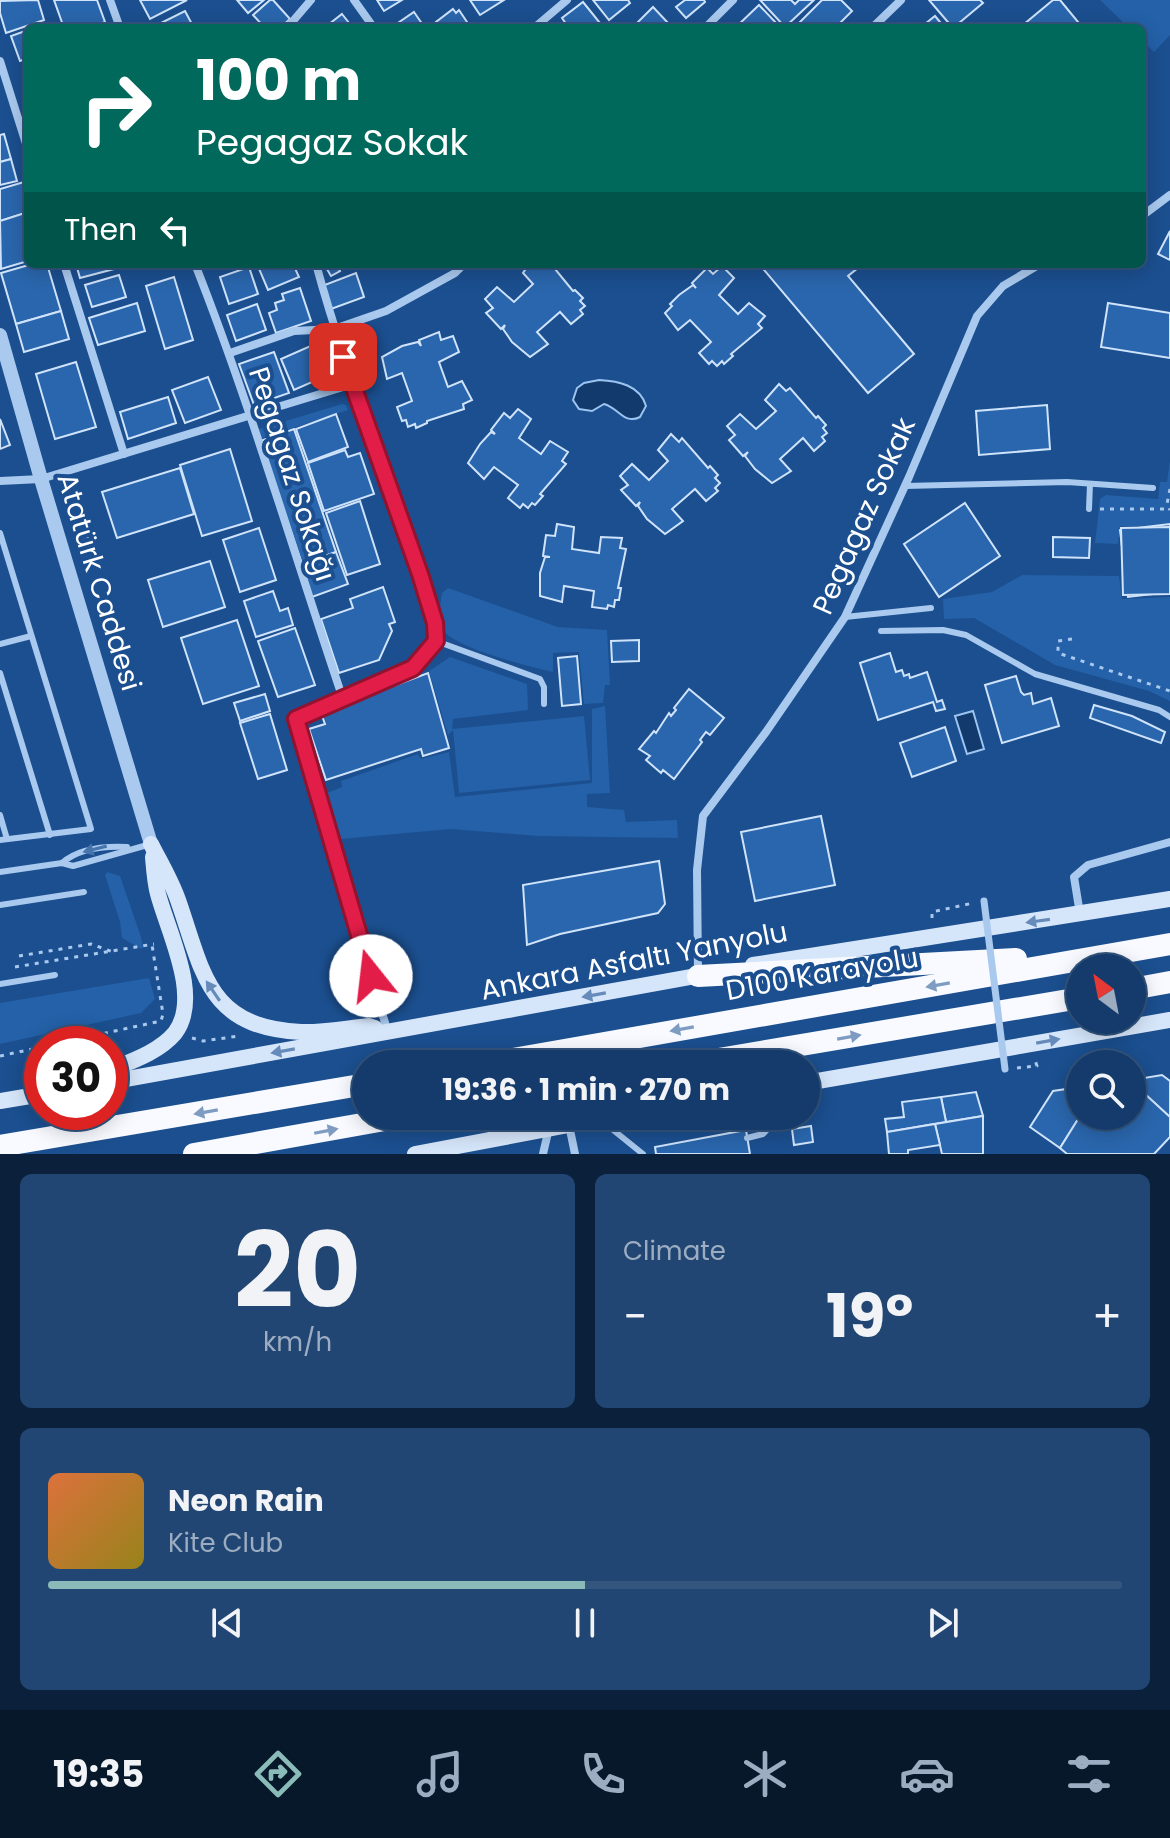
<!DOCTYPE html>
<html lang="en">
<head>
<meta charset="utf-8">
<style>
	:root { --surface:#143b6b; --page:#214673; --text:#f1f3f6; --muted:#9dadc1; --line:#33557e; --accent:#8bbbb9 }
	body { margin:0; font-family:Poppins,sans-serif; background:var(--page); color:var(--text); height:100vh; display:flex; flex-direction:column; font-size:30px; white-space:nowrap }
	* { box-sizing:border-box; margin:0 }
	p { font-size:26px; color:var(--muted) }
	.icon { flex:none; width:44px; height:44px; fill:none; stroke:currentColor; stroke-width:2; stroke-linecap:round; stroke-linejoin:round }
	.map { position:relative; height:1154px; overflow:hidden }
	.panel { display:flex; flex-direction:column; gap:20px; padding:20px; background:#0b203b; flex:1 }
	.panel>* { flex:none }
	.guide { position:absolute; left:24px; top:24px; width:1122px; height:244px; border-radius:12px; box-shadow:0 4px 20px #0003,0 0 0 2px var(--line); background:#00695c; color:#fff; overflow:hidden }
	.needle { width:52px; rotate:328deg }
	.controls { position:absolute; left:1066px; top:954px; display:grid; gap:16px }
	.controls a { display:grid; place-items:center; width:80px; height:80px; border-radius:50%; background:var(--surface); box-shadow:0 4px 20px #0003,0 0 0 2px var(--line); font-size:40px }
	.speed { position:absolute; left:24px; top:1026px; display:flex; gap:16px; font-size:40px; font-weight:700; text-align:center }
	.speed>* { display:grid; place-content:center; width:104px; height:104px; border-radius:50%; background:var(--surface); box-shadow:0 4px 20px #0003,0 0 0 2px var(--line); line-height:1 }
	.speed .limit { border:12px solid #d22; background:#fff; color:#111 }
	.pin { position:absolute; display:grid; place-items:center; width:68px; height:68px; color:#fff; margin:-34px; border-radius:16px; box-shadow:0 4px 12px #0006 }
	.me { position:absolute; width:88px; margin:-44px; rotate:344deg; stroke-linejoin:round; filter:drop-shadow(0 0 6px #0008) }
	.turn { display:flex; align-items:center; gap:28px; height:168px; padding:0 40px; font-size:36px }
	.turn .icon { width:104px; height:104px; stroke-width:2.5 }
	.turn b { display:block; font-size:56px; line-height:68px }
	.then { display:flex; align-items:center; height:76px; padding:0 40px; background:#0003; gap:16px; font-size:30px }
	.big { font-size:60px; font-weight:700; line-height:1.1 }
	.panel .card { flex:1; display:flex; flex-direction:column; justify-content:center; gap:12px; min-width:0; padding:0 28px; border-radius:12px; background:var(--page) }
	.panel .dial { align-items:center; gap:0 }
	.dial b { font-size:104px; line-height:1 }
	.song { display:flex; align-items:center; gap:24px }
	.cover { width:96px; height:96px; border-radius:12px; background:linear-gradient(135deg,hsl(20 70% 55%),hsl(50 70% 35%)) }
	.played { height:8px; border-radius:4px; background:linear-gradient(90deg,var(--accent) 50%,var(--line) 50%) }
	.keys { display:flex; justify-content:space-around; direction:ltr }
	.heat { display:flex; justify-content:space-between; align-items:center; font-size:44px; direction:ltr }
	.panel .tiles { flex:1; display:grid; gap:20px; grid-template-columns:1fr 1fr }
	.card:last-child { grid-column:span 2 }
	.trip { position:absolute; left:352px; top:1050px; width:468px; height:80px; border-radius:40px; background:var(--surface); box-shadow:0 4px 20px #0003,0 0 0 2px var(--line); font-weight:700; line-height:80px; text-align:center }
	.menu { display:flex; height:128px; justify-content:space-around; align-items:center; background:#08182b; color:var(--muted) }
	.menu .icon { width:56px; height:56px }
	.menu .on { color:var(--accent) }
	.menu b { font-size:36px; color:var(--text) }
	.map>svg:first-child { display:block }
</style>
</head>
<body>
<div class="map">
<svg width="1170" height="1154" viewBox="0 0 1170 1154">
	<rect width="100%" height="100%" fill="#1b4f8f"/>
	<g fill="#2461a8">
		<polygon points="1100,0 1170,0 1170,35 1154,52 1142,40 1142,28 1129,28"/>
		<polygon points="342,404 346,405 348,410 259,439 257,432 259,429"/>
		<polygon points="1170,460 1170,526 1120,526 1118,544 1095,543 1100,499 1106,495 1158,499 1160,482 1167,482"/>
		<polygon points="1022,575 1119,576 1122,599 1170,597 1170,701 1149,691 1055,665 974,618 944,619 943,599 992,592"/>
		<path d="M448,588l110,39 49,3 3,55h-5l-2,18 -19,1 -5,-52 -26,1v19c-21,-4 -100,-25 -110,-42 -5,-9 -3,-27 -1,-37z"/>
		<polygon points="450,657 527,684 528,710 453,719 452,729 584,716 590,780 459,793 453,730 448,735 429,671"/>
		<polygon points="605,706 610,793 587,794 587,807 624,810 626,822 677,820 678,838 538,836 450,829 340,839 327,793 342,787 341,781 418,754 421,759 449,752 455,797 592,783 592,709"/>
		<polygon points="107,872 120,876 141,937 143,947 141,949 122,938 120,922 105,875"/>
		<polygon points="149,978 155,999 141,1013 0,1044 0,1003"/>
	</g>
	<g fill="#123a6d" stroke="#9cc4f0" stroke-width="2">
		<path d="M599,380c19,1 41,5 47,26l-6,11c-16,8 -21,-9 -36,-13l-12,7 -13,-2 -6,-9 4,-12 7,-5z"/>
		<polygon points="973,711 984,749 967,754 955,716"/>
	</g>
	<g fill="#2a66ad" stroke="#cfe3fa" stroke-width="2">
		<polygon points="38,0 44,20 6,33 0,13 0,1"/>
		<polygon points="54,0 97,0 105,22 89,28 64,28"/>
		<polygon points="140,0 187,0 150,19"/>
		<polygon points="237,0 264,0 248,13"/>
		<polygon points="270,0 273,0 290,19 280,28 265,28 253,15"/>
		<polygon points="377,0 402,0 384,11"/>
		<polygon points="470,0 504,0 480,15"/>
		<polygon points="593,0 628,0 630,3 609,20"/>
		<polygon points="685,0 704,0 705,2 686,18 676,7"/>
		<polygon points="760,0 791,0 795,4 799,0 814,0 785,27"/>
		<polygon points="822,0 841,0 852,11 835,28 797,28 796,26"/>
		<polygon points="929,0 980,0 983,3 953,28"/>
		<polygon points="1053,0 1060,0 1083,28 1025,28 1023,25"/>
		<polygon points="583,2 604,28 569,28 562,18"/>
		<polygon points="759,5 779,26 777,28 735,28"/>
		<polygon points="653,7 669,24 665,28 632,28"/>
		<polygon points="453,9 456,13 459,10 471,28 441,28 436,22"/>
		<polygon points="185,11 194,28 151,28"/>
		<polygon points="414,12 425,28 392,28 392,27"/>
		<polygon points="342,14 353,28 324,28"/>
		<polygon points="935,16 945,28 920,28"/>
		<polygon points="28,30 28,58 20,61 11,36"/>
		<polygon points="4,134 11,159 0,162 0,135"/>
		<polygon points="11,159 17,181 0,185 0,162"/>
		<polygon points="24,182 28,197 28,212 0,221 0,189"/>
		<polygon points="28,212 28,261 1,269 0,221"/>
		<polygon points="1170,231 1170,260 1158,254"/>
		<polygon points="32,264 47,264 61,311 16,324 1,273"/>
		<polygon points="76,264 112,264 114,269 80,278"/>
		<polygon points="257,264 293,264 299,277 268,290"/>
		<polygon points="324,264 336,264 340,271 331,276"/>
		<polygon points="529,264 551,264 573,291 575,290 583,298 580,301 585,306 580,310 583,314 571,324 560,312 537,332 548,344 530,357 512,342 503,329 505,325 501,329 486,313 493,308 485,299 497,287 514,302 533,284 523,273"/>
		<polygon points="759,264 863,264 848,276 914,354 868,393"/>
		<polygon points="722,266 734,278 719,295 738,314 749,303 765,316 758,324 762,328 731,354 733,356 724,364 722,361 717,366 712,361 709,364 699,353 711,342 690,320 678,330 665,313 672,306 670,304 679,295 693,285 696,288 692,283 707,268 713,274"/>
		<polygon points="249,267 258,294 229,304 220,277"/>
		<polygon points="356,273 364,297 331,309 322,286"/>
		<polygon points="119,275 126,297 92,307 85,285"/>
		<polygon points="174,277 193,340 165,349 146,286"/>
		<polygon points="300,288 311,321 276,333 269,313 277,310 275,303 284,300 282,294"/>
		<polygon points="137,303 145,331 98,345 89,318"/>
		<polygon points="1108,303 1170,313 1170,358 1101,347"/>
		<polygon points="257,304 266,330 236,341 227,315"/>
		<polygon points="61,311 69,339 24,352 16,324"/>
		<polygon points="439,332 441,340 453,336 459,352 439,362 448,387 462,381 472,400 463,404 464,409 427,421 427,423 416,428 415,424 408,427 406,420 402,421 397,407 412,401 402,373 387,379 382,357 402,346 418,342 421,346 419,340"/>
		<polygon points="315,344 328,375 294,390 281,359"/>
		<polygon points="274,352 289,393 254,405 239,364"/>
		<polygon points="76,362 96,427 55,439 36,374"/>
		<polygon points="208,377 221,410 185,423 172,390"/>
		<polygon points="779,384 786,391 790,388 816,418 818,416 826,425 823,428 827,433 822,437 825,441 814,451 803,438 780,459 791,471 772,483 755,469 745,456 748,452 743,456 729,440 735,435 727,426 740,414 756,429 776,411 765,400"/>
		<polygon points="168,397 176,423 128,439 120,412"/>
		<polygon points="1047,405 1050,449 979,455 976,411"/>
		<polygon points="518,409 531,419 519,438 541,454 550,441 568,452 562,461 566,464 540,494 543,496 535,505 532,503 528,508 523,504 520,508 508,498 518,485 494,467 484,479 468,463 480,444 491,432 495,434 491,430 504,413 510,418"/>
		<polygon points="336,414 348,447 308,462 296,429"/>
		<polygon points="0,419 10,445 0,449"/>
		<polygon points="294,429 336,552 302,564 260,441"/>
		<polygon points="671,434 679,442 682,438 708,468 710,466 718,475 715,478 720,483 715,488 718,491 706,501 695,489 672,509 683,521 665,534 647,519 638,506 640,502 636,506 621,490 628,485 620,476 632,464 649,480 668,461 658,450"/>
		<polygon points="230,449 252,521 202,536 180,465"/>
		<polygon points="345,450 348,457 360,453 374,494 324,511 308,463"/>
		<polygon points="180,468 194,514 117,538 102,492"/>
		<polygon points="360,501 380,564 347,575 326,513"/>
		<polygon points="965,503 1000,556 939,597 904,544"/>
		<polygon points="557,524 574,527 572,549 599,553 601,537 622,538 620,548 626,549 618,588 621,588 619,600 615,600 614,607 608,605 607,609 592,607 594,591 564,586 562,602 540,596 540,573 545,557 550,557 543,556 546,535 555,536"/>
		<polygon points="1170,524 1170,592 1128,597 1120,530"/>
		<polygon points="1170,527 1170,594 1123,595 1121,528"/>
		<polygon points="259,528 276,580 240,592 223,540"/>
		<polygon points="87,535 93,554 84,557 78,538"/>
		<polygon points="1053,537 1090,538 1089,558 1053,557"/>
		<polygon points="336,552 348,584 312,597 301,565"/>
		<polygon points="210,561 225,607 163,627 148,580"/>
		<polygon points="383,587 395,622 389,624 392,631 379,660 339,673 321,619 353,608 350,599"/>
		<polygon points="273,591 280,611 288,608 293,625 256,637 244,601"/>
		<polygon points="237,620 259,686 203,704 181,638"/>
		<polygon points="295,628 315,685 278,697 258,641"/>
		<polygon points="639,640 639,661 612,662 611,641"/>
		<polygon points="890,653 896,672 902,670 904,676 909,674 910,678 927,672 937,702 942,700 945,709 936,711 933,702 878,720 860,663"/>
		<polygon points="577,656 581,704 562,706 558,658"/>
		<polygon points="428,673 449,748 423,756 421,749 326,780 309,729 325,724 321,713"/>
		<polygon points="1016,676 1021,692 1024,695 1031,693 1033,704 1051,698 1059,726 1002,743 985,685"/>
		<polygon points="689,689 724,718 710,735 706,732 700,740 702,742 674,779 663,770 661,773 646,760 650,756 639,749 654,731 656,733 669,713 671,716 676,710 674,708"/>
		<polygon points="265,694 270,711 240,721 234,703"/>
		<polygon points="1094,705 1132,716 1165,732 1161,743 1090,718"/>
		<polygon points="270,714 287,770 258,779 240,723"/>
		<polygon points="945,727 956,761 912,777 900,743"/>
		<polygon points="821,816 835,885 755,901 741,832"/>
		<polygon points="659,861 665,904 658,913 560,934 527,945 523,885"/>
		<polygon points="1162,1075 1170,1081 1170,1117 1146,1095 1132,1098 1132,1080"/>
		<polygon points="1080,1087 1080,1116 1060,1148 1030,1127 1053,1091"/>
		<polygon points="976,1092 983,1116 946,1122 941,1097"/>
		<polygon points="1146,1095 1170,1117 1170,1137 1154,1154 1067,1154 1060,1148 1080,1116 1132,1116 1132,1098"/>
		<polygon points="941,1097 946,1122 887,1132 885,1119 904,1117 902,1102"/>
		<polygon points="983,1116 983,1154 942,1154 935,1124"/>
		<polygon points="935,1124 940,1145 908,1150 908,1154 889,1154 887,1132"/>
		<polygon points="811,1126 813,1142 794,1145 792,1129"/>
		<polygon points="746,1130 750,1154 656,1154 655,1147"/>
	</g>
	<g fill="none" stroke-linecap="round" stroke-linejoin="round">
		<g stroke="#a9c9ee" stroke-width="3" stroke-dasharray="4 6" stroke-linecap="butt">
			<polyline points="1170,489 1167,504 1170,510"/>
			<polyline points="1100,509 1168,509"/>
			<polyline points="1072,639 1058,641 1058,653 1170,691"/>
			<polyline points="932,918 932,912 973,903"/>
			<polyline points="19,956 91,944 113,952"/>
			<polyline points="15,967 154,944"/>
			<polyline points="192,1038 203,1041 239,1036"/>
			<polyline points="55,1044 161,1021 163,1014 152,945"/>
			<polyline points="0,1056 42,1047"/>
			<polyline points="1017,1068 1037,1066 1035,1060"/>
		</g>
		<g stroke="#a9c9ee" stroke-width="6">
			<polyline points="905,486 1067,482 1153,488"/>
			<polyline points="1089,509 1090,484"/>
			<polyline points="0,533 91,829 0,840"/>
			<polyline points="845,617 931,608"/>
			<polyline points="881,631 943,630 966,635 1035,674 1159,710 1170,717"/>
			<polyline points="436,641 540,679 544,687 544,704"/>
			<polyline points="0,644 31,636"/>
			<polyline points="0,673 50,835"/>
			<polyline points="0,815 7,839"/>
			<path d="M62,863c17,-15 44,-17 65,-16"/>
			<polyline points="0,872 62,863 73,866 151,844"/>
			<polyline points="0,905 84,892"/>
			<polyline points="0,984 55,975"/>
			<polyline points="602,1121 643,1154"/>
			<polyline points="747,1138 763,1134 780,1116"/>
		</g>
		<g stroke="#a9c9ee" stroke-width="8">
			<polyline points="110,0 120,28"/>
			<polyline points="354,0 374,28"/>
			<polyline points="287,28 311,0"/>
			<polyline points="534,28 567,0"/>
			<polyline points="705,28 733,0"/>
			<polyline points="872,28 901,0"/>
			<polyline points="0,61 28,150"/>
			<polyline points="1142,216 1170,195"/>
			<polyline points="64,264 124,454"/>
			<path d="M195,264c56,142 99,290 148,435"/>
			<path d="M316,264c22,81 51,158 79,237 15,45 37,92 41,140l-23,27 -117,51 92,314"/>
			<polyline points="230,353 294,331 334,329 386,311 455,273 464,264"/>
			<polyline points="0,481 41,479 353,384"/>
			<polyline points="1080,914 1074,877 1088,865 1170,842"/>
			<polyline points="698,975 697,870 703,816 766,732 845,617 909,477 977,316 1003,286 1040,264"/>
			<polyline points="569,1125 575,1154"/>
			<polyline points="543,1154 549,1128"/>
		</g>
		<polyline stroke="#a9c9ee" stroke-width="14" points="0,335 41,479 151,844"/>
		<g stroke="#d6e6fa" stroke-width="16">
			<path d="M151,844c9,18 20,36 27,56 26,74 29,127 123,132 22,1 46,-4 68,-6l6,2"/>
			<polyline points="753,965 1170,899"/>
			<path d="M110,1070c22,-9 49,-18 65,-37 27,-36 -7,-101 -17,-139 -3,-11 -4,-25 -5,-37"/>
			<polyline points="110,1082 707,974"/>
			<polyline points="806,1083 1170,1020"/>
			<polyline points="0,1101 42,1094"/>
			<polyline points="415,1154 616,1116"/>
		</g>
		<g stroke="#f8faff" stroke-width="22">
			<polyline points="698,976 1016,959"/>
			<polyline points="1132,989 1170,982"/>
			<polyline points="485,1064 1170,944"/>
			<polyline points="689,1064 1080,998"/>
			<polyline points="0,1146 366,1084"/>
			<polyline points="194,1154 407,1116"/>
		</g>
		<polyline stroke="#a9c9ee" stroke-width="7" points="984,901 1005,1069"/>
	</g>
	<defs><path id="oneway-solid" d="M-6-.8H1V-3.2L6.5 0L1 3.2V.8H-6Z" transform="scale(2)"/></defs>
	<use fill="#4674ac" href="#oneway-solid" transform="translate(95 849) rotate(166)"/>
	<g fill="#668bba">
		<use href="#oneway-solid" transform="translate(1038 921) rotate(172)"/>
		<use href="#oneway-solid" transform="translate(213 991) rotate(-124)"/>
		<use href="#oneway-solid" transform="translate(594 995) rotate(170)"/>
		<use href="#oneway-solid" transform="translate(1048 1041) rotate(-10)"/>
		<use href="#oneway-solid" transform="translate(283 1051) rotate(170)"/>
	</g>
	<g fill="#7e9cc1">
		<use href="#oneway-solid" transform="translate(938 985) rotate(170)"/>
		<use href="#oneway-solid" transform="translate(682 1029) rotate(170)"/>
		<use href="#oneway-solid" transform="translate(849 1037) rotate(-10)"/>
		<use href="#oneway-solid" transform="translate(206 1112) rotate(170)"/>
		<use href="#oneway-solid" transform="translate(326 1131) rotate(-11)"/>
	</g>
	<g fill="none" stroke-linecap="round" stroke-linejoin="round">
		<g stroke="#92132f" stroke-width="20">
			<polyline id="route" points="343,357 420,574 435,623 436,641 413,668 296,719 371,976"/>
		</g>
		<use href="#route" stroke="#e11d48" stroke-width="14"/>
	</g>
	<g text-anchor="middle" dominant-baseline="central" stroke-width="8" stroke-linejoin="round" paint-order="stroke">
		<g font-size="28" fill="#fff" stroke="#1b4f8f">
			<text transform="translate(292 474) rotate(72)">Pegagaz Sokağı</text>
			<text transform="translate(864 516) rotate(-66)">Pegagaz Sokak</text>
			<text transform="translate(99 582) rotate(73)">Atatürk Caddesi</text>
			<text transform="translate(634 961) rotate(-11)">Ankara Asfaltı Yanyolu</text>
			<text transform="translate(822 974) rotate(-10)">D100 Karayolu</text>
		</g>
	</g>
</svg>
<div class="controls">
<a><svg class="needle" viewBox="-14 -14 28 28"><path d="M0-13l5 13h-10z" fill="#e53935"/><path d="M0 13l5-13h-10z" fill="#9dadc1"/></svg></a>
<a><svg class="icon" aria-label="search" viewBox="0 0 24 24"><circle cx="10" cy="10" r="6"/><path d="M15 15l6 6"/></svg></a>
</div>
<div class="speed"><div class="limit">30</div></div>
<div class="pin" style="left:343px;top:357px;background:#d93025"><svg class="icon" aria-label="arrive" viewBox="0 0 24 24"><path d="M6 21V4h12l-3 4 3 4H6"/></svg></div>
<svg class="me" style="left:371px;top:976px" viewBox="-20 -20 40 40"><circle r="19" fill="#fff"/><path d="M0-13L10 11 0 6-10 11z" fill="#e11d48"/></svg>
<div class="trip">19:36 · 1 min · 270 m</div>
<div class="guide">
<div class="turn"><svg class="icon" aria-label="right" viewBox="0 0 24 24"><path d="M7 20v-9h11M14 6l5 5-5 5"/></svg><div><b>100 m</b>Pegagaz Sokak</div></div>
<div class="then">Then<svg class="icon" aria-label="left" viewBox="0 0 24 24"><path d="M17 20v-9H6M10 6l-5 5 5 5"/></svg></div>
</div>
</div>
<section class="panel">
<div class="tiles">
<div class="card dial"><b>20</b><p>km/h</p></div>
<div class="card"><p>Climate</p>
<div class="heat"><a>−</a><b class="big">19°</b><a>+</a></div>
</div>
<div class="card">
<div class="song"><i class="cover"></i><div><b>Neon Rain</b><p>Kite Club</p></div></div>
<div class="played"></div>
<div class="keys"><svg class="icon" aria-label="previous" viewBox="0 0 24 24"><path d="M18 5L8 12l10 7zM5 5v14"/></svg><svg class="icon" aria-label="pause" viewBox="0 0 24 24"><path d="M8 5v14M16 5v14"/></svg><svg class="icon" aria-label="next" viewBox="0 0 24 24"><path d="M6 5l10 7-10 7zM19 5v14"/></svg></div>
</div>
</div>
</section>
<nav class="menu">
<b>19:35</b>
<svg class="icon on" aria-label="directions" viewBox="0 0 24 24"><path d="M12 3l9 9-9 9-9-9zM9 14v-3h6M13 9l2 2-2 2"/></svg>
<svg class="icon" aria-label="music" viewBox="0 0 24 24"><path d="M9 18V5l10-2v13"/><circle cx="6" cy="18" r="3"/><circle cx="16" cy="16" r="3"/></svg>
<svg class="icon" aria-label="phone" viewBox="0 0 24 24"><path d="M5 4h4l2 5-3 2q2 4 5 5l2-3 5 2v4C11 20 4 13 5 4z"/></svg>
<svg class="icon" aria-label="climate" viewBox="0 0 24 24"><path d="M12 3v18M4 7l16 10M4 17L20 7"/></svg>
<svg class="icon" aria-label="car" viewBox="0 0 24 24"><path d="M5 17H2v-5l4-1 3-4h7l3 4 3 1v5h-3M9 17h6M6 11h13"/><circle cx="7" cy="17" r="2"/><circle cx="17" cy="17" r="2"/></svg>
<svg class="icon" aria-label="filters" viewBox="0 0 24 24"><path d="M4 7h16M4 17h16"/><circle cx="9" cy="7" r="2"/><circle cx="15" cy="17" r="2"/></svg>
</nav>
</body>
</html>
